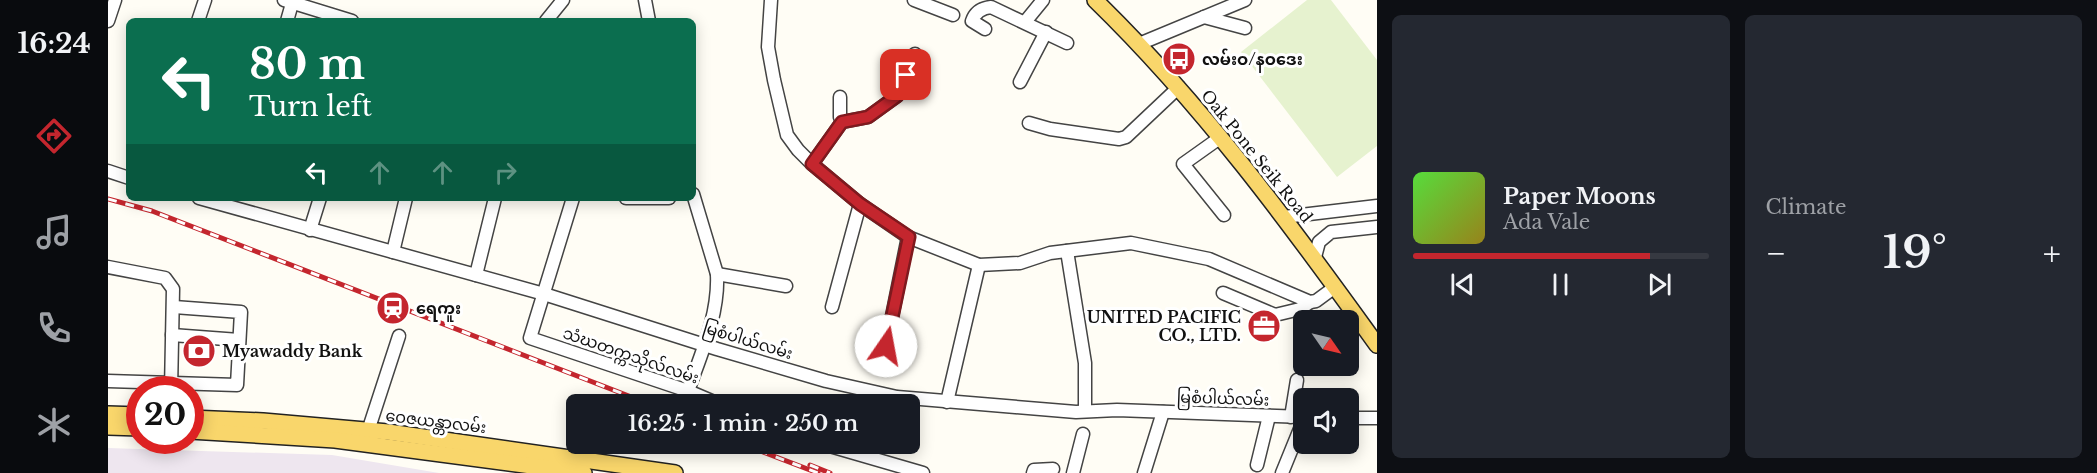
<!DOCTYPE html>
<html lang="en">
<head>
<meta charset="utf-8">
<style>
	:root { --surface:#171b24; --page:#242831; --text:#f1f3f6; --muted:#9ea1a6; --line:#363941; --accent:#c4262e }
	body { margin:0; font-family:"Libre Baskerville","Noto Sans Myanmar",serif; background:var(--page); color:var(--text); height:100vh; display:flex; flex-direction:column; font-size:22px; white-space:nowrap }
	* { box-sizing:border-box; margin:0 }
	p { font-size:20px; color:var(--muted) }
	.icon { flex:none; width:33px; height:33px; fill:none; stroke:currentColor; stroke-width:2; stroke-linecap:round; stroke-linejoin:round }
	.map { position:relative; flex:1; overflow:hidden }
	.drawer { display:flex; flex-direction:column; gap:15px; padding:15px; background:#0d0f14; width:720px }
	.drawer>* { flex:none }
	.guide { position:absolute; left:18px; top:18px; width:570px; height:183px; border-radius:9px; box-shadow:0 3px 15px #0003; background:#0b6e4f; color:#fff; overflow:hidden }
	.needle { width:39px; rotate:124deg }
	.buttons { position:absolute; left:1185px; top:310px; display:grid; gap:12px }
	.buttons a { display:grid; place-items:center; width:66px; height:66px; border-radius:9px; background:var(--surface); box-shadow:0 3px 15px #0003; font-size:30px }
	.speed { position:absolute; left:18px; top:376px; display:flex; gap:12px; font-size:30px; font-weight:700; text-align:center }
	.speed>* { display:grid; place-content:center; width:78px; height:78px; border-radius:50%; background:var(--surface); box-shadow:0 3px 15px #0003; line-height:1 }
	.speed .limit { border:9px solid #d22; background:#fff; color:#111 }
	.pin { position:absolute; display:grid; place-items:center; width:51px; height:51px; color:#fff; margin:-26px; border-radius:12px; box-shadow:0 3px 9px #0006 }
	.me { position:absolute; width:66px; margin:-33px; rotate:12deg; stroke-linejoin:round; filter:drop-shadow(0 0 4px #0008) }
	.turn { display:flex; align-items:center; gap:21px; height:126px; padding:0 24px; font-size:27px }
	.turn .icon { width:78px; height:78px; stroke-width:2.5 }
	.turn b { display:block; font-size:42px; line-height:51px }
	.lanes { display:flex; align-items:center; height:57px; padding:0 24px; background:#0003; justify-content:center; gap:30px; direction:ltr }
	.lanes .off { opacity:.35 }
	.big { font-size:45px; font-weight:600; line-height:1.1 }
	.drawer .card { flex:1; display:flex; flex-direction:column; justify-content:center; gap:9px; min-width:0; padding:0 21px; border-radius:9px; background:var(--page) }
	.song { display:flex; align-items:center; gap:18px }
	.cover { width:72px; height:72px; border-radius:9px; background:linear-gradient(135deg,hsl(110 70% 55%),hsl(50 70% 35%)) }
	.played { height:6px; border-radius:3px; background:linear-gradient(90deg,var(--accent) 80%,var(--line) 80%) }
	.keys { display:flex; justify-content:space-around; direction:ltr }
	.heat { display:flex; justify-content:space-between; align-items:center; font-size:33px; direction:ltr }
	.drawer .tiles { flex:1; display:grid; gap:15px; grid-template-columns:repeat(2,1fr) }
	.trip { position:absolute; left:458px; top:394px; width:354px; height:60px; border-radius:9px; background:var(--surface); box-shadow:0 3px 15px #0003; font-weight:600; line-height:60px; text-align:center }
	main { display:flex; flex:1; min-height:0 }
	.dock { display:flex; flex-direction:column; width:108px; justify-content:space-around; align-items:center; background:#090b0e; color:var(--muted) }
	.dock .icon { width:42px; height:42px }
	.dock .current { color:var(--accent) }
	.dock b { font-size:27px; color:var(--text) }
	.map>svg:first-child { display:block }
</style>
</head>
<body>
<main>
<nav class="dock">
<b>16:24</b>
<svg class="icon current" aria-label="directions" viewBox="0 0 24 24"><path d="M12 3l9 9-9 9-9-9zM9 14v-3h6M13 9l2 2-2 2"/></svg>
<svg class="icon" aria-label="music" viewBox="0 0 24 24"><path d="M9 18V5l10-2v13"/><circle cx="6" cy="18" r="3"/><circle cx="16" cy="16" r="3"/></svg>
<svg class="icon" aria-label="phone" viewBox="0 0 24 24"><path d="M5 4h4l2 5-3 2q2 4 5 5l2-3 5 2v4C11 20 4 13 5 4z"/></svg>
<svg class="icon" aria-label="climate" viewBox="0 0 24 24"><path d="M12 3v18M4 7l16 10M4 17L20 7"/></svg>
</nav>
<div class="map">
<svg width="1269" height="473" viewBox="0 0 1269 473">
	<rect width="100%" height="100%" fill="#fffdf5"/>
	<polygon fill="#eee6ef" points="0,448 224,455 331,473 0,473"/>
	<polygon fill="#e6f2cf" points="1199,0 1223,0 1269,60 1269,146 1229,177 1133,52"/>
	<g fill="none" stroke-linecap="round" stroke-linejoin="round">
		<g stroke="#444" stroke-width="15">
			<g id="minor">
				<polyline points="176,0 244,21"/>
				<polyline points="537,0 541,21"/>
				<polyline points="663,0 660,47 666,80 679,135 690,150 704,164 752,204 800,237 871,265 912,263 942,253 1023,243 1101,259 1202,302 1208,301 1227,287"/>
				<polyline points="806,0 845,15"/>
				<polyline points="1096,17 1137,28"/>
				<polyline points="0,21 7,0"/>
				<polyline points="90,21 97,0"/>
				<polyline points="179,21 185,0"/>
				<polyline points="438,21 455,0"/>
				<polyline points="917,22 935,0"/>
				<path d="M877,29l-13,-8c3,-9 10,-13 19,-14l76,36"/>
				<polyline points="1031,44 1137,0"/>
				<polyline points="912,82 938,32"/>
				<polyline points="732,97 732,117 734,122"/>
				<polyline points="921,123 942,129 1011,139 1018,137 1071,87"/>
				<polyline points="1113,137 1075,164 1116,215"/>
				<polyline points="704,164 734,122 760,117 789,96 807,54"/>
				<polyline points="0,171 21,178"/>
				<polyline points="91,198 436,294 609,349 718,381 789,397 968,412 1009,410 1196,417"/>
				<polyline points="465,198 422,338 580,391 613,405"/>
				<polyline points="518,198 561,198"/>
				<polyline points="1176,217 1269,206"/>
				<polyline points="202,230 212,198"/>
				<polyline points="959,251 977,363 977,411"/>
				<polyline points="285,252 298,198"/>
				<polyline points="1207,257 1211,242 1223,232 1269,227"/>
				<polyline points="0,267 57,278 65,289 63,390"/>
				<polyline points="609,274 678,286"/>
				<polyline points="368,275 387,198"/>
				<polyline points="1115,293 1167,315 1192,309 1202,302"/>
				<polyline points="724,307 752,204"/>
				<polyline points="64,335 131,340"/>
				<polyline points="778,346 800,237"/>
				<polyline points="0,381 129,385 133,312 66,307"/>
				<path d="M580,391c13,-37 31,-76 29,-117l-24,-80"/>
				<polyline points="839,402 871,265"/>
				<polyline points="1183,417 1189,380"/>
				<polyline points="1240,418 1269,418"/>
				<polyline points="260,431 291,336"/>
				<polyline points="715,444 815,473"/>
				<polyline points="1149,465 1161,416"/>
				<polyline points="925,473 926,470 945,469"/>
				<polyline points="965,473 975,434"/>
				<polyline points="1036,473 1055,412"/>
				<polyline points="1174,473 1196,419"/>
			</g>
		</g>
		<g stroke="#222" stroke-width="18">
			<g id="major">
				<path d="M987,0c107,104 195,224 282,345"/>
				<polyline points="0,414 32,415"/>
				<polyline points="82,418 155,421 280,432 567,473"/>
				<polyline points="0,427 32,428"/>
				<polyline points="82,431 227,440 476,473"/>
			</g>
		</g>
		<use href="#minor" stroke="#fff" stroke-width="12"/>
		<use href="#major" stroke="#f9d66b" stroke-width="15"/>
		<g stroke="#c4262e" stroke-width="5">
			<g id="rail">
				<polyline points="0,199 44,211 544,405"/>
				<polyline points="634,444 710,473"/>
				<polyline points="702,465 722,473"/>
			</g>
		</g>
		<use href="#rail" stroke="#fff" stroke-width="3" stroke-dasharray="9" stroke-linecap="butt"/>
	</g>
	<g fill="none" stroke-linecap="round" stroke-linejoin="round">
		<g stroke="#7f191e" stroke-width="15">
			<polyline id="route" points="778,346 801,237 752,204 704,164 734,122 760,117 789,96 798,75"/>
		</g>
		<use href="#route" stroke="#c4262e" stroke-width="10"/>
	</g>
	<defs>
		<g id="bus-disc" transform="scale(1.725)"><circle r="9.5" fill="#c4262e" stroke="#fff"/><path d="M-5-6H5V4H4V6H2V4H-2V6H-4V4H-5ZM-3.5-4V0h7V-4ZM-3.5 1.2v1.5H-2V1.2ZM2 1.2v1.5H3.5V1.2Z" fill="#fff"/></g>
		<g id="station-disc" transform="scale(1.725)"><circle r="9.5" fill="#c4262e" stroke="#fff"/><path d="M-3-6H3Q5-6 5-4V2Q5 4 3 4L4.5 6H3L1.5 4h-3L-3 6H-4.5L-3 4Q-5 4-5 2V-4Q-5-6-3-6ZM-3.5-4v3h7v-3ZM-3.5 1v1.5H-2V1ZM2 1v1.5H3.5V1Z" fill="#fff"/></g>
		<g id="office-disc" transform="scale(1.725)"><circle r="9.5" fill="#c4262e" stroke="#fff"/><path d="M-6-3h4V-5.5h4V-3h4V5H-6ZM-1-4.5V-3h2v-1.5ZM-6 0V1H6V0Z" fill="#fff"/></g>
		<g id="bank-disc" transform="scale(1.725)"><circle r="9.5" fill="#c4262e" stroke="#fff"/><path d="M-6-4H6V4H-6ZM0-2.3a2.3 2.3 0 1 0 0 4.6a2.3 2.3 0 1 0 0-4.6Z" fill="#fff"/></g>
	</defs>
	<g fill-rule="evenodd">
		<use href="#bus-disc" x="1071" y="59"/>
		<use href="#station-disc" x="285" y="308"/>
		<use href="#office-disc" x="1156" y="326"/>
		<use href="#bank-disc" x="91" y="351"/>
	</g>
	<g text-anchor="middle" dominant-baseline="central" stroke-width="6" stroke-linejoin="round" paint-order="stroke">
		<g font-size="16" font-weight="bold" fill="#111" stroke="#fff" text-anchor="start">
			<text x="1094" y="59">လမ်းဝ/နဝဒေး</text>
			<text x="308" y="308">ရေကူး</text>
			<text x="1133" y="317" text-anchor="end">UNITED PACIFIC<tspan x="1133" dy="18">CO., LTD.</tspan></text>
			<text x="114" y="351">Myawaddy Bank</text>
		</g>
		<g font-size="16" fill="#111" stroke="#fff">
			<text transform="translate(1149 156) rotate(51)">Oak Pone Seik Road</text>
			<text transform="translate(640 340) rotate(17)">မြစံပါယ်လမ်း</text>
			<text transform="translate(523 355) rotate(19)">သံဃတက္ကသိုလ်လမ်း</text>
			<text transform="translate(1115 398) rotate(2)">မြစံပါယ်လမ်း</text>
			<text transform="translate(328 421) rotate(7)">ဝေဇယန္တာလမ်း</text>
		</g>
	</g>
</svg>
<div class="buttons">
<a><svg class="needle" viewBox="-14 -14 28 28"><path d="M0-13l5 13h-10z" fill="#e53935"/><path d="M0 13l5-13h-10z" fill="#9ea1a6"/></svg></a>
<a><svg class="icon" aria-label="sound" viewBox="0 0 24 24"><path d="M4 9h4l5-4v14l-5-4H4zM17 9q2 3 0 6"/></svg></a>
</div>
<div class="speed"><div class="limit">20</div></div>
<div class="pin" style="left:798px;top:75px;background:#d93025"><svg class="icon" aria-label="arrive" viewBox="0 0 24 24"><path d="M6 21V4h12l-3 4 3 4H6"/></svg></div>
<svg class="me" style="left:778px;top:346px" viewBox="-20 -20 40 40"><circle r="19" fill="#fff"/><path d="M0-13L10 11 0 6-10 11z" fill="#c4262e"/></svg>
<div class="trip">16:25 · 1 min · 250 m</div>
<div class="guide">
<div class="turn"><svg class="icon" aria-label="left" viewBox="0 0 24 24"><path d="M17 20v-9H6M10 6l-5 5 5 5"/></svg><div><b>80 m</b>Turn left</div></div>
<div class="lanes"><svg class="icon" aria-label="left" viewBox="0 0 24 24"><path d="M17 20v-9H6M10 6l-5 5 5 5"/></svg><svg class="icon off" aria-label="ahead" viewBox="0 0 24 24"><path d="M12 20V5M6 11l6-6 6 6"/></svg><svg class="icon off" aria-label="ahead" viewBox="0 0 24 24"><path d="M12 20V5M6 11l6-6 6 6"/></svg><svg class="icon off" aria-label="right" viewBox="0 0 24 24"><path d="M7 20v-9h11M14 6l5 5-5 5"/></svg></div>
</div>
</div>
<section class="drawer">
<div class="tiles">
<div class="card">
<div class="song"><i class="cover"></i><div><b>Paper Moons</b><p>Ada Vale</p></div></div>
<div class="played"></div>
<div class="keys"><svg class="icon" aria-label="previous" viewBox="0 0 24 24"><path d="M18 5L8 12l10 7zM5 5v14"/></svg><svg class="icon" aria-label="pause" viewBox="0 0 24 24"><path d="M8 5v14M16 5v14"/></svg><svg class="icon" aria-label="next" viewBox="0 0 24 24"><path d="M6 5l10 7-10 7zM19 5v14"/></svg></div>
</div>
<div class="card"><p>Climate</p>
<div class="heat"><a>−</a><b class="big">19°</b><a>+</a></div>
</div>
</div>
</section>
</main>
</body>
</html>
